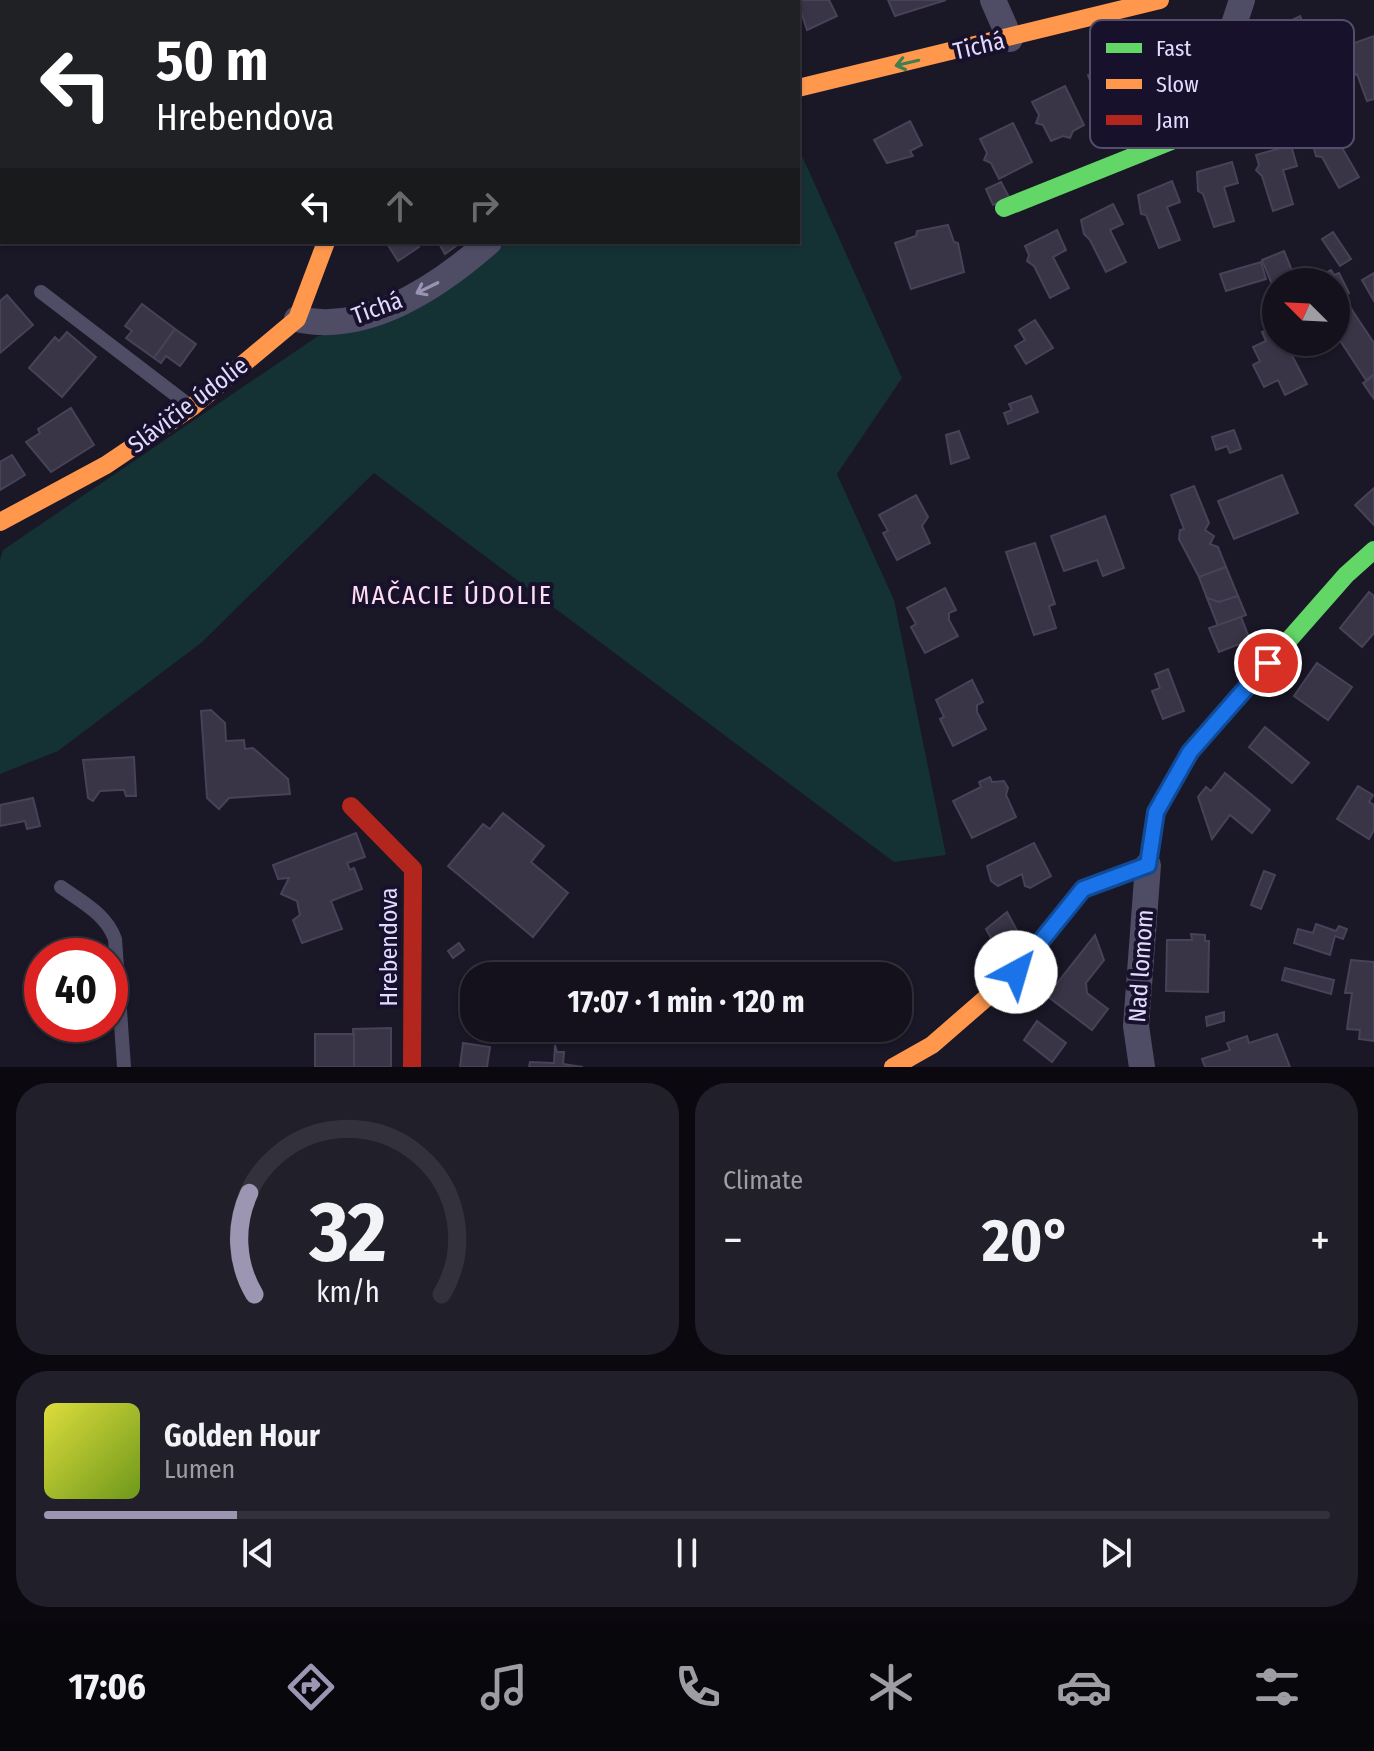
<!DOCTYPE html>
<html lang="en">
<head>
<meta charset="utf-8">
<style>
	:root { --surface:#14111c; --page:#211f29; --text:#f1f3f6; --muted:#9d9da3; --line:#33313b; --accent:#9c96b3 }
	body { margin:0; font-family:"Fira Sans Condensed",sans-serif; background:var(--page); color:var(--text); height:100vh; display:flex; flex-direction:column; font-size:30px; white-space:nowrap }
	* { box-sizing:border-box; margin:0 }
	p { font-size:26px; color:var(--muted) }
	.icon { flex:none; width:44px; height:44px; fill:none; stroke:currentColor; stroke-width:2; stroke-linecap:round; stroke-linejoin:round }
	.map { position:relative; height:1067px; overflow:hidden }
	.panel { display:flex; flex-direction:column; gap:16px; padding:16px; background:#0b090f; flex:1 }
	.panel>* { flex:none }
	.hud { position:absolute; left:0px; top:0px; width:800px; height:244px; box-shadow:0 2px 6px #0004,0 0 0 2px var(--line); background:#202124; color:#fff; overflow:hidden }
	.needle { width:52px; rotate:294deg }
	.controls { position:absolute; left:1262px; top:268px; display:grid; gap:16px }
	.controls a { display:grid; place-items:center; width:88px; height:88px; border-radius:50%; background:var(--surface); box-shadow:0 2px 6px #0004,0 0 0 2px var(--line); font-size:40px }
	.speed { position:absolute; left:24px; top:938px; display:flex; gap:16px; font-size:40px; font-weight:700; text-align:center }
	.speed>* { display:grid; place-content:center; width:104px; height:104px; border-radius:50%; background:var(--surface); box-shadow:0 2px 6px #0004,0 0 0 2px var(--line); line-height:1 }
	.speed .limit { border:12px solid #d22; background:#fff; color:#111 }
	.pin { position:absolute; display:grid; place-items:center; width:68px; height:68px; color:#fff; margin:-34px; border:4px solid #fff; border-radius:50%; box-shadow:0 2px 8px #0007 }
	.me { position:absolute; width:88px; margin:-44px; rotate:39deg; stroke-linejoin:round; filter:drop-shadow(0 0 6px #0008) }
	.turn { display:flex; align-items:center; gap:28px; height:168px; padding:0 24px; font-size:36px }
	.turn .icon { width:104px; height:104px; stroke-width:2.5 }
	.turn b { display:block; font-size:56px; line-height:68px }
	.lanes { display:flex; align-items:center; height:76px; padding:0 24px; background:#0003; justify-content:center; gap:40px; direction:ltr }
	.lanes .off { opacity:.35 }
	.big { font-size:60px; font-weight:700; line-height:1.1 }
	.panel .card { flex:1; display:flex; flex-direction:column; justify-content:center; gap:12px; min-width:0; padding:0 28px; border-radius:32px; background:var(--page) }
	.panel .dial { align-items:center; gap:0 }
	.dial svg { height:208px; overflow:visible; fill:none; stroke:var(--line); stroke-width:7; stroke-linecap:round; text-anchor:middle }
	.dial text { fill:var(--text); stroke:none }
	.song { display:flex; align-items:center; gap:24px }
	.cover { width:96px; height:96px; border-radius:12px; background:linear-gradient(135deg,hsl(60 70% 55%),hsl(80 70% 35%)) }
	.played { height:8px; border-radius:4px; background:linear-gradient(90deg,var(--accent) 15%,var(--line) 15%) }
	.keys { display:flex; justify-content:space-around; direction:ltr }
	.heat { display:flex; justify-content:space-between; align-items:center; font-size:44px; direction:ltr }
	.panel .tiles { flex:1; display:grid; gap:16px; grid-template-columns:1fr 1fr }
	.card:last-child { grid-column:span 2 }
	.trip { position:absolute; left:460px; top:962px; width:452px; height:80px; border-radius:32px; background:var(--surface); box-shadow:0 2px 6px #0004,0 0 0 2px var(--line); font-weight:700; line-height:80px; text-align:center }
	.tab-bar { display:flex; height:128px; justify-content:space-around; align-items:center; background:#08070b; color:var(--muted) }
	.tab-bar .icon { width:56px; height:56px }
	.tab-bar .on { color:var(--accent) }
	.tab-bar b { font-size:36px; color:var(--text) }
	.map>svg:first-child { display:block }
</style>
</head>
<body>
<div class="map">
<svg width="1374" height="1067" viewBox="0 0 1374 1067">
	<rect width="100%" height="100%" fill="#1a1726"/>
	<polygon fill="#143134" points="798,147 902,378 837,474 894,600 946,855 894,862 374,473 201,643 58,751 0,774 0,560 3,550 318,336 374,326 444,291 502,242 798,242"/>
	<g fill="#393547" stroke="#474258" stroke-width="2">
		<polygon points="793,0 829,0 837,16 807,30 798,2"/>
		<polygon points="888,0 946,0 895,16"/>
		<polygon points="1300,16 1318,57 1306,62 1304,69 1297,66 1285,72 1278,56 1270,52 1273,45 1267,32"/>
		<polygon points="1374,36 1374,99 1367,101 1357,74 1351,77 1340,48"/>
		<polygon points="1122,62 1127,76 1135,79 1131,87 1138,103 1126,107 1122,114 1115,112 1103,116 1088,75"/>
		<polygon points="1065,86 1084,125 1073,131 1070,138 1063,136 1051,141 1043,125 1036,123 1039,115 1032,102"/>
		<polygon points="1343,120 1354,139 1341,146 1359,177 1339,188 1322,157 1316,156 1311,138"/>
		<polygon points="910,121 922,145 910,151 913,156 887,163 874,140"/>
		<polygon points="1013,123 1032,162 999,179 991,163 984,160 987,153 980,139"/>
		<polygon points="1291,145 1297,166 1283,170 1293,204 1273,211 1262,176 1256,170 1259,165 1256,155"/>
		<polygon points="1232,162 1238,183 1224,187 1234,221 1214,227 1203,194 1198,191 1197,172"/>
		<polygon points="1172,181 1180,202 1167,207 1180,240 1159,248 1146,215 1141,214 1138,195"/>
		<polygon points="1001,182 1009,197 993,205 986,189"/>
		<polygon points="1113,204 1123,224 1110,230 1126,262 1106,272 1090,240 1084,234 1081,220"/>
		<polygon points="948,225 954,242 958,243 964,272 911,289 895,243 916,236 917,231"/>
		<polygon points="1057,230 1066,250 1053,257 1069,288 1050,298 1034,266 1027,261 1029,255 1025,246"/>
		<polygon points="1333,232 1351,259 1340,266 1322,239"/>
		<polygon points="386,242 416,242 419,247 398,261"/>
		<polygon points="438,242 454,242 456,246 445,254"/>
		<polygon points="1284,251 1295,278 1276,282 1273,287 1262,260"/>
		<polygon points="1261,262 1266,279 1226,291 1220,274"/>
		<polygon points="1331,270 1334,275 1339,273 1349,293 1345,296 1352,310 1336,319 1336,282 1309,282"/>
		<polygon points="1374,273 1374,301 1362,280"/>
		<polygon points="7,295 33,325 0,353 0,301"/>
		<polygon points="142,304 175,329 154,358 126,338 132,331 125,326"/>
		<polygon points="1352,310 1374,343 1374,374 1366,380 1337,336 1340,333 1336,319"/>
		<polygon points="1035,320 1053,348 1026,364 1015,346 1025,340 1019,330"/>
		<polygon points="1276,326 1276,342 1285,342 1307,384 1285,395 1278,380 1264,387 1253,365 1260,361 1253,347 1266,341 1262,332"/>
		<polygon points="175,329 196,344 180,366 166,356 161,363 154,358"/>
		<polygon points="67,332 96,357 62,397 29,368 55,337 59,341"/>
		<polygon points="1374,376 1374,399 1363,383"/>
		<polygon points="1031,396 1038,412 1008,424 1004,413 1012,410 1009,404"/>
		<polygon points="71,408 94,445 51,472 26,442 40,433 38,429"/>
		<polygon points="1234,430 1241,449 1230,453 1227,446 1216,450 1212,437"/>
		<polygon points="959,431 969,458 951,464 946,435"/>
		<polygon points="12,455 25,475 0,490 0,462"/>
		<polygon points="1282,475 1298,513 1234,539 1218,501"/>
		<polygon points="1194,486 1209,523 1205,530 1214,536 1210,544 1218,547 1226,567 1199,577 1179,539 1180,530 1184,529 1171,495"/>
		<polygon points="1374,488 1374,525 1355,505"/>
		<polygon points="916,495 928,517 922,526 930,543 897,560 883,533 888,531 879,515"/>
		<polygon points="1105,516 1124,568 1103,576 1097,560 1064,571 1051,536"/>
		<polygon points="1035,543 1055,604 1049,606 1056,628 1034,635 1006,552"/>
		<polygon points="1226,567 1238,596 1219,602 1207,598 1199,577"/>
		<polygon points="945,588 956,610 949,613 949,620 958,636 925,653 911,627 916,624 907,608"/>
		<polygon points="1369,592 1374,596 1374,633 1362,647 1340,628"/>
		<polygon points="1238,596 1246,615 1218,626 1207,598 1219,602"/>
		<polygon points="1241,617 1250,640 1219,652 1209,628"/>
		<polygon points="1317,663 1352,687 1328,720 1294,696"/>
		<polygon points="1168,669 1184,711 1163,719 1152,691 1160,688 1155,674"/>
		<polygon points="972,680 983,702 977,705 977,712 986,729 953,746 940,719 944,717 936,700"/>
		<polygon points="211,710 225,723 226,741 244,740 245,749 253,748 288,779 290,794 229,798 219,809 207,798 201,711"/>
		<polygon points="1265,727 1309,763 1292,783 1249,747"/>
		<polygon points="134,757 136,796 126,796 124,790 119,790 100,791 93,801 88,798 83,760"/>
		<polygon points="1225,773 1270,810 1252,833 1230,815 1212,839 1198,797 1206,787 1211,791"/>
		<polygon points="990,777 992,782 1004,781 1008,788 1006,795 1016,817 972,838 953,801 981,787 979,782"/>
		<polygon points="1358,786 1373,795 1369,802 1374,805 1374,830 1369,839 1337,819"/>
		<polygon points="33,798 40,826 27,829 25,821 0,826 0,805"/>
		<polygon points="503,813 544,846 531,862 568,893 533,937 448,866 483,824 490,829"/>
		<polygon points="356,833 365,857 347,863 350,870 354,868 362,889 331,901 342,929 302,943 293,920 300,915 297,901 281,894 289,878 278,879 273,865"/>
		<polygon points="1034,843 1051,876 1030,888 1025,886 1022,874 998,886 991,881 987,866"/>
		<polygon points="1264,871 1275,875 1261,909 1251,905"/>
		<polygon points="1007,912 1020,936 1001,953 1002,958 986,929"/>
		<polygon points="1316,924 1336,931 1339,926 1347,929 1343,939 1335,936 1330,955 1294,943 1298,929 1313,933"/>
		<polygon points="1191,934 1205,935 1205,941 1209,941 1208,992 1166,991 1167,940 1192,940"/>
		<polygon points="1095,935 1104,960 1086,983 1087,993 1108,1009 1092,1030 1047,996"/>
		<polygon points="459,943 464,950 453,958 448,951"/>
		<polygon points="1351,960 1374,962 1374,1041 1359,1039 1360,1030 1347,1029 1352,993 1345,993"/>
		<polygon points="1285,968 1334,980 1331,994 1282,980"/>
		<polygon points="1224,1012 1224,1021 1207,1026 1206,1017"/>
		<polygon points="1037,1021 1066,1043 1052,1062 1024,1040"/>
		<polygon points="391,1028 391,1067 354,1067 353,1029"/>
		<rect x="315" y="1034" width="39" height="33"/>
		<polygon points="1277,1034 1290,1067 1205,1067 1202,1059 1230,1050 1227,1043 1247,1036 1249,1043"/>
		<polygon points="463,1043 490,1047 487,1067 460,1067"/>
		<polygon points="555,1045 557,1052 564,1052 563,1064 583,1067 529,1067 530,1062 554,1063"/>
	</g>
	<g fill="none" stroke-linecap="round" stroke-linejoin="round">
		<polyline stroke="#4a5667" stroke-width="4" stroke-dasharray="4 6" stroke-linecap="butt" points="332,0 333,2"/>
		<g stroke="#4f4c66" stroke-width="14">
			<polyline points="41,292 190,406"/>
			<path d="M61,887c21,15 45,27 54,52l9,128"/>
		</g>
		<g stroke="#4f4c66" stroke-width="26">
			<polyline points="993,0 1010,39"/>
			<polyline points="372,2 373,0"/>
			<polyline points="565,2 566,0"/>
			<polyline points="1199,130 1242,0"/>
			<path d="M297,319c70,16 142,-33 192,-77"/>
			<polyline points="1142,1067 1136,1026 1148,865"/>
		</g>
		<g stroke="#63d668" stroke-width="18">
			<polyline points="1004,208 1199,130 1316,91"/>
			<polyline points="1221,717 1346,575 1374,550"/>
		</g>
		<g stroke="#ff974d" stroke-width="18">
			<polyline points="798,88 1160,0"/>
			<polyline points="0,522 106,465 192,407 297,319 326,242"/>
			<polyline points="893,1067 932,1045 1016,972 1083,889 1148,865 1156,812 1190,752 1221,717"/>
		</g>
		<polyline stroke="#b3261e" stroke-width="18" points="351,806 413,869 412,1067"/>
	</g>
	<defs><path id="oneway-shaft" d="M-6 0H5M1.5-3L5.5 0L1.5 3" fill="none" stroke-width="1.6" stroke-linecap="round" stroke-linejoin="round" transform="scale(2)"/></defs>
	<use stroke="#417d4d" href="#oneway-shaft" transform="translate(907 63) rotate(167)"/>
	<use stroke="#9894b2" href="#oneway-shaft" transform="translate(427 288) rotate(154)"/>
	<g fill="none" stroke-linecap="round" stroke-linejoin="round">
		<g stroke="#114b97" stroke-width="20">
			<polyline id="route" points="1016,972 1083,889 1148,865 1156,812 1190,752 1268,663"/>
		</g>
		<use href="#route" stroke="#1a73e8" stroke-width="14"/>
	</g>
	<g text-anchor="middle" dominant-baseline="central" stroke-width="8" stroke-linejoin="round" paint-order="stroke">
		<g font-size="24" fill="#e2dbff" stroke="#17112c">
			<text transform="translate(979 46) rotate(-13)">Tichá</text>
			<text transform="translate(377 308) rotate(-20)">Tichá</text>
			<text transform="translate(188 405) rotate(-37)">Slávičie údolie</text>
			<text transform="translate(389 947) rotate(-90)">Hrebendova</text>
			<text transform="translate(1141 966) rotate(-86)">Nad lomom</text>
		</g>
		<g font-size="26" letter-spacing="2" fill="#ffddf1" stroke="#17112c">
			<text x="452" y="595">MAČACIE ÚDOLIE</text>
		</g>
	</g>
	<rect x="1090" y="20" width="264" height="128" rx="12" fill="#17112c" stroke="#544e6b" stroke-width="2"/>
	<rect x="1106" y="43" width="36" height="10" fill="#63d668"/>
	<rect x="1106" y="79" width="36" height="10" fill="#ff974d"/>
	<rect x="1106" y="115" width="36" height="10" fill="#b3261e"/>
	<g font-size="22" fill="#e2dbff">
		<text x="1156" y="56">Fast</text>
		<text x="1156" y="92">Slow</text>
		<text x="1156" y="128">Jam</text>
	</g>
</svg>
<div class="controls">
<a><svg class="needle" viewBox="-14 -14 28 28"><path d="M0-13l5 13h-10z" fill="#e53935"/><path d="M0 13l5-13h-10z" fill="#9d9da3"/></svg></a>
</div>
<div class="speed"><div class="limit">40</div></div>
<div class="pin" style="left:1268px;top:663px;background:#d93025"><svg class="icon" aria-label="arrive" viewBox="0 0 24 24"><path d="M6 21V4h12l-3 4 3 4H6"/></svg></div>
<svg class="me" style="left:1016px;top:972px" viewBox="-20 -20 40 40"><circle r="19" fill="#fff"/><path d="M0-13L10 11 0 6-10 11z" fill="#1a73e8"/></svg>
<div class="trip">17:07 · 1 min · 120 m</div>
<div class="hud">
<div class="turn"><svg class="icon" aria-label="left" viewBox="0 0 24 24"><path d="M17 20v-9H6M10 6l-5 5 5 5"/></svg><div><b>50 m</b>Hrebendova</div></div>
<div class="lanes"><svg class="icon" aria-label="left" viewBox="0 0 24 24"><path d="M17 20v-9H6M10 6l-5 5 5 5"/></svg><svg class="icon off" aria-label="ahead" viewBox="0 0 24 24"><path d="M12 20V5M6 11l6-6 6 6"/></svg><svg class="icon off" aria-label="right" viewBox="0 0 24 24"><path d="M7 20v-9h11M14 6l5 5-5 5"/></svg></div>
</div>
</div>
<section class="panel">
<div class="tiles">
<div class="card dial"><svg viewBox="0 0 100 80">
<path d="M14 69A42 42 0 1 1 86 69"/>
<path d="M14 69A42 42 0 0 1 12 30" stroke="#9c96b3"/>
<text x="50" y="56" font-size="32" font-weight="700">32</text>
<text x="50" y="72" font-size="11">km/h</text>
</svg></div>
<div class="card"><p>Climate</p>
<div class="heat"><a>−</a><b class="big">20°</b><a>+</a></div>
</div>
<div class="card">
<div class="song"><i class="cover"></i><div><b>Golden Hour</b><p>Lumen</p></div></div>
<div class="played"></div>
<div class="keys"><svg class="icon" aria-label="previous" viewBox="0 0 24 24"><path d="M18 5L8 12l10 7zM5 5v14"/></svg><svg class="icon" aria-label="pause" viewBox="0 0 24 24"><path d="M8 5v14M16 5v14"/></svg><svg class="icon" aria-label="next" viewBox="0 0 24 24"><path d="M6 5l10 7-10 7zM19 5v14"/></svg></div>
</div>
</div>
</section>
<nav class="tab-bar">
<b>17:06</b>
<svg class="icon on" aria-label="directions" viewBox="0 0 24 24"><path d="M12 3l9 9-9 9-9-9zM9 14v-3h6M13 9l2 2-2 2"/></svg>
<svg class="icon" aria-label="music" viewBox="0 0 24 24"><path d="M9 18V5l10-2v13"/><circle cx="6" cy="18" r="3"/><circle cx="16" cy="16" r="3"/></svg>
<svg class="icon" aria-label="phone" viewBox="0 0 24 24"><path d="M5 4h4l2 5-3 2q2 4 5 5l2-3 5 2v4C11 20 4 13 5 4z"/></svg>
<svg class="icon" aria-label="climate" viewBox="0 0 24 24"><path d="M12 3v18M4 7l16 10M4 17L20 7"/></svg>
<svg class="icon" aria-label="car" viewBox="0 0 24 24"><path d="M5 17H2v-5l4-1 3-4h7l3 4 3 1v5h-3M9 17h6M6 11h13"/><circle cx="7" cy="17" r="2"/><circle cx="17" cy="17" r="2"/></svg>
<svg class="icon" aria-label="filters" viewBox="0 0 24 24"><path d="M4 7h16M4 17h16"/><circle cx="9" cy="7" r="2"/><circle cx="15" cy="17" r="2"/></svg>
</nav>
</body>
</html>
